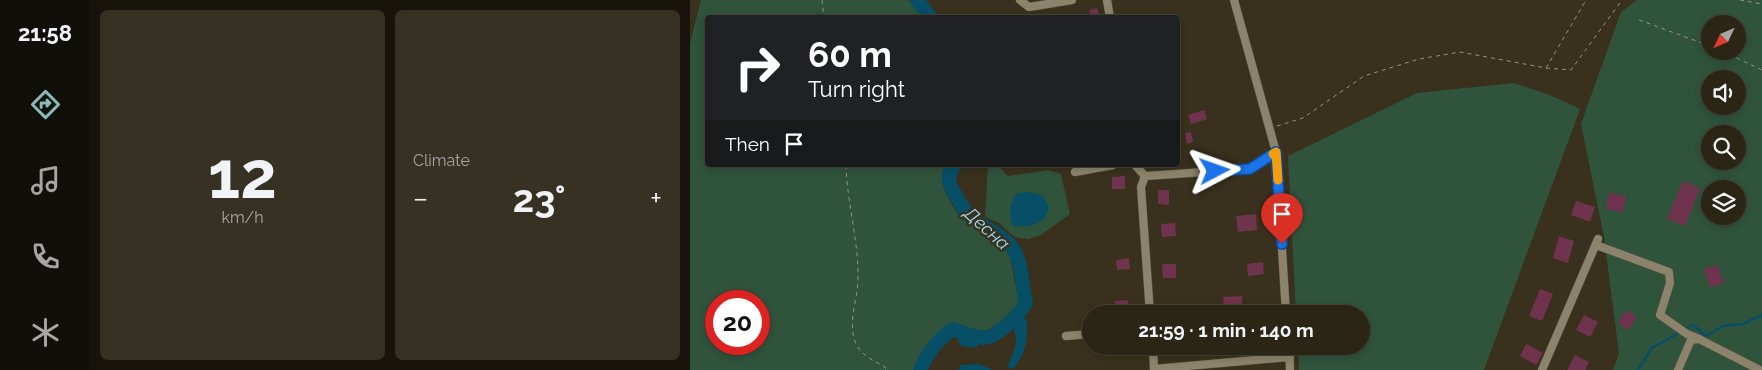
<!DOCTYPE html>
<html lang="en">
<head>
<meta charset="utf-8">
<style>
	:root { --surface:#2b2516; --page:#373123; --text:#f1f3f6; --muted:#a6a5a1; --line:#474235; --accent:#8bbbb9 }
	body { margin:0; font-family:Raleway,sans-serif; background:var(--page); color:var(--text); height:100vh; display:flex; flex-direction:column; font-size:19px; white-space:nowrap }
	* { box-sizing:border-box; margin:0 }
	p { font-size:16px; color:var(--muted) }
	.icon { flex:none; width:28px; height:28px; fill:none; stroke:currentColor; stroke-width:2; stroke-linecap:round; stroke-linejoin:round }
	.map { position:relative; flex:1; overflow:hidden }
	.sheet { display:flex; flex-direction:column; gap:10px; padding:10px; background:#18140c; width:600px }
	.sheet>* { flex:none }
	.banner { position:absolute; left:15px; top:15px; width:475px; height:152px; border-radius:5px; box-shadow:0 2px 8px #0003,0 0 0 1px var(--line); background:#202124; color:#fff; overflow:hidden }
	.needle { width:32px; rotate:226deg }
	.fabs { position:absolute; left:1011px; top:15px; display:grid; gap:10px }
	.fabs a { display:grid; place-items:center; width:45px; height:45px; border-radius:50%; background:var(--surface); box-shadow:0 2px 8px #0003,0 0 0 1px var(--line); font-size:25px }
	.speed { position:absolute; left:15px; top:290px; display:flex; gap:10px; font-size:25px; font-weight:700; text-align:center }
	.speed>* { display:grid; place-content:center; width:65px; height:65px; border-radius:50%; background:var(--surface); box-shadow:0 2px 8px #0003,0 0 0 1px var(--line); line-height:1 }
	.speed .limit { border:8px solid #d22; background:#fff; color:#111 }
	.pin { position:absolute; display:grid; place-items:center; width:42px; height:42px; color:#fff; margin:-51px -21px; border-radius:50% 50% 50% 0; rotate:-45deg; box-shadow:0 0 5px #0007 }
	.pin .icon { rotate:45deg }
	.me { position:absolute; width:55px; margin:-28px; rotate:86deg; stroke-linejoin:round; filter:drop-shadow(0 0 4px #0008) }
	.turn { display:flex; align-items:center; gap:18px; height:105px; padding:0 20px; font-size:22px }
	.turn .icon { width:65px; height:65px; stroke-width:2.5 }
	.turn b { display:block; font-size:35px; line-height:42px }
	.then { display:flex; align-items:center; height:48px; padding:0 20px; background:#0003; gap:10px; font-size:19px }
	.big { font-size:38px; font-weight:700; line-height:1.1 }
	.sheet .tile { flex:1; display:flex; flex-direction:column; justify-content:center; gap:8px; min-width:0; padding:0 18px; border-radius:8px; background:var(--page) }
	.sheet .dial { align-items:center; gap:0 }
	.dial b { font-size:65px; line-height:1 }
	.heat { display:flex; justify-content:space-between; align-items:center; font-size:28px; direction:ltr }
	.sheet .tiles { flex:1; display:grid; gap:10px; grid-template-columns:repeat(2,1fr) }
	.trip { position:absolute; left:392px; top:305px; width:288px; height:50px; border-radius:25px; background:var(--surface); box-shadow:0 2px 8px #0003,0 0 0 1px var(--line); font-weight:700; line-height:50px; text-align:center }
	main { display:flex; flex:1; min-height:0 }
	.menu { display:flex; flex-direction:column; width:90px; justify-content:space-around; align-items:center; background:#110f09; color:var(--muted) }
	.menu .icon { width:35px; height:35px }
	.menu .on { color:var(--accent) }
	.menu b { font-size:22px; color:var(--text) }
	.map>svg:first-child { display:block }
</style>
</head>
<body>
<main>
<nav class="menu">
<b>21:58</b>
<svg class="icon on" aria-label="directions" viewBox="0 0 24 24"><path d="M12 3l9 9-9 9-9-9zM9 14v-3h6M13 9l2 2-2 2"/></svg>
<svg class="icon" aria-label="music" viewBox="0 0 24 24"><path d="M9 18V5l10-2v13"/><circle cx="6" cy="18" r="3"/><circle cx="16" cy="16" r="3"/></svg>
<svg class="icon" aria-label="phone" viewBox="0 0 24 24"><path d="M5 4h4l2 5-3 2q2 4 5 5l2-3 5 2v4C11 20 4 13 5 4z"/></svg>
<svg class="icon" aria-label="climate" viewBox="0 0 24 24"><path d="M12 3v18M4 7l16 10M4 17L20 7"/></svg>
</nav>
<section class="sheet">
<div class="tiles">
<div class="tile dial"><b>12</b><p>km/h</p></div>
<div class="tile"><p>Climate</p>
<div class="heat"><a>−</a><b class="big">23°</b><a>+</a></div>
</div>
</div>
</section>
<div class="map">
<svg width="1072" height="370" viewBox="0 0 1072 370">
	<rect width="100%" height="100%" fill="#39311d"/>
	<g fill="#30533c" fill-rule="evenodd">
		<path d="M11,0h207l15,17 -215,1v147h238c-11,13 4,38 13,50 13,16 39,18 51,42l9,45c-5,8 -26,29 -36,29 -10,0 -22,-6 -31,-9 -19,14 -29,26 -38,48h-224v-326zM26,301h43v43h-43z"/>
		<path d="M947,0h125v370h-149l6,-16 -15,-117 -23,-113 40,-112zM1020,24h28v27h-28zM1020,79h28v27h-28zM1020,134h28v27h-28zM1020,189h28v27h-28z"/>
		<polygon points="824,83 860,95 890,109 794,370 609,370 608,346 671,346 671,314 606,314 598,156 727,93"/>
		<polygon points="298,165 308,165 318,176 358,170 371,174 380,214 351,235 338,239 325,237 309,223 295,217"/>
	</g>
	<g fill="#064f66">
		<path d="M338,192l14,3 7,12c-5,19 -18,20 -36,19 -4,-13 -4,-20 3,-32z"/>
		<path d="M330,313l7,8c1,19 -1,32 -14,48l-6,-2c8,-17 14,-29 3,-45z"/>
		<polygon points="270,331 293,338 286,348 271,346 268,340"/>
		<polygon points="289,364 303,370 269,370 270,365"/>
	</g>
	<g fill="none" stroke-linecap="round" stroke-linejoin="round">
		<polyline stroke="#064f66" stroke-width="2.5" points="948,370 962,348 1003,325 1016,336 1033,326 1053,324 1072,315"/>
		<g stroke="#064f66" stroke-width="14">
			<polyline points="227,0 241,18"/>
			<path d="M230,370c8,-18 17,-30 33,-41 9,3 22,9 31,9 14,-1 36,-24 42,-35 -4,-17 -4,-43 -14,-56 -13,-16 -33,-21 -46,-35 -4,-4 -5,-9 -8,-13 -8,-12 -14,-22 -3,-34"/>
		</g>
	</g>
	<g fill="#70334d">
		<polygon points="407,8 410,18 401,18 399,10"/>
		<polygon points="514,110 517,119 501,124 498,115"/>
		<polygon points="501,132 503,142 497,144 495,133"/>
		<polygon points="435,176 435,189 422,189 422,177"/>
		<polygon points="993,181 1010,188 995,226 977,219"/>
		<polygon points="468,190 479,190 479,205 468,204"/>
		<polygon points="919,193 936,196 933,212 916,209"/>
		<polygon points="886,201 905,207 900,222 881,215"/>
		<polygon points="566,214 567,230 548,232 546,216"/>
		<polygon points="485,223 486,236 472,237 471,224"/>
		<polygon points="869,236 884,241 878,263 863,258"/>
		<polygon points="439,258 440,269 427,270 426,260"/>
		<polygon points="573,262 574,274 558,276 557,264"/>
		<polygon points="472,264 486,264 486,278 473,278"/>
		<polygon points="1027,265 1034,283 1020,287 1014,269"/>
		<polygon points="850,289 863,294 852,321 839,316"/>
		<polygon points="552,296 552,314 534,314 533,297"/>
		<polygon points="438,300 439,313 426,314 425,301"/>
		<polygon points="937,310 947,317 938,330 928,323"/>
		<polygon points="894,315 908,322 900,337 886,330"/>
		<polygon points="836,344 853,353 846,365 830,356"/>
		<polygon points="885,355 899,362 895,370 877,370"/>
	</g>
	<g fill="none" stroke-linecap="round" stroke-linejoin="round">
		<g stroke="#554f3c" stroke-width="9">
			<g id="minor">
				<polyline points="330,0 339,7 382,0"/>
				<polyline points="417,0 420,18"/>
				<polyline points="544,0 586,152 596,314"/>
				<polyline points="445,165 455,176 451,187 460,314"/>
				<polyline points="385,172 423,165"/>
				<polyline points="455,176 560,169 586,152"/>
				<polyline points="906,245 979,272 980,283 970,315 997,334 1009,339"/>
				<polyline points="376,336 401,334"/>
				<polyline points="463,346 464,370"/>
				<polyline points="599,346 600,370"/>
				<polyline points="464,369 600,357"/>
				<polyline points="852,370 908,239"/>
				<polyline points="988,370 1001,340 1009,339 1070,370"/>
			</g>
		</g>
		<g stroke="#989282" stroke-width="1" stroke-dasharray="4 4" stroke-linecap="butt">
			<polyline points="132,0 134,18"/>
			<polyline points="1050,0 1072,4"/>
			<polyline points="949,20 1020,46"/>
			<polyline points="1032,51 1072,70"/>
			<polyline points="856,68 881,70 932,0"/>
			<polyline points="587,126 613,118 674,76 729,59 770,52 856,68 896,0"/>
			<path d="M156,165c1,37 12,73 12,110 1,19 -8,39 -5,58 2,19 17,26 32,34l1,3"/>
		</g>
		<use href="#minor" stroke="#8b836b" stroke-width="8"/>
	</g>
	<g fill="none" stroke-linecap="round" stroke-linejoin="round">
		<g stroke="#114b97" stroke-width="12">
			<polyline id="route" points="525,171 560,169 586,152 592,244"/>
		</g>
		<use href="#route" stroke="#1a73e8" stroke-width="9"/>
		<polyline stroke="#f59e0b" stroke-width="9" points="583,154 586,152 588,180"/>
	</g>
	<g text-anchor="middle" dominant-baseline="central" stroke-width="5" stroke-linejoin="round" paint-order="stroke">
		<g font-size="18" font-style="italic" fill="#9cdbf6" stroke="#39311d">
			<text transform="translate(297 228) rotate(42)">Десна</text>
		</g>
	</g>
</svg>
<div class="fabs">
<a><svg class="needle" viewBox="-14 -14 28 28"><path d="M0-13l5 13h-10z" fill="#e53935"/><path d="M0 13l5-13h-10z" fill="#a6a5a1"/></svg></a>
<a><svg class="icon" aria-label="sound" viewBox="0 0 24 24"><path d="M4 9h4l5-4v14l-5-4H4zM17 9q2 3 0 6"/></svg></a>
<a><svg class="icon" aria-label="search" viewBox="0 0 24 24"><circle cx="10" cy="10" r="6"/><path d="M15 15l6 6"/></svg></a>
<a><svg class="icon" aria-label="layers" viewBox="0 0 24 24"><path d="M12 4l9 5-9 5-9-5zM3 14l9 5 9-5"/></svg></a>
</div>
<div class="speed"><div class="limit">20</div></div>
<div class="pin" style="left:592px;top:244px;background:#d93025"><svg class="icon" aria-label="arrive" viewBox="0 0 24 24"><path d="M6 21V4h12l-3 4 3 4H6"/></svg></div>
<svg class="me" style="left:525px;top:171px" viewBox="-20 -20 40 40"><path d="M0-17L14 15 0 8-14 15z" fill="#1a73e8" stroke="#fff" stroke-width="4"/></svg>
<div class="trip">21:59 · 1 min · 140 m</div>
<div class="banner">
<div class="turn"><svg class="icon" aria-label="right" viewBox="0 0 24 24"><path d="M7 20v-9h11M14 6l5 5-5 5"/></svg><div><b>60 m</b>Turn right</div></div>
<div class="then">Then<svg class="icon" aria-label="arrive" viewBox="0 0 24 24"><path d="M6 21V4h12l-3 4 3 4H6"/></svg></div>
</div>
</div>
</main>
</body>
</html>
